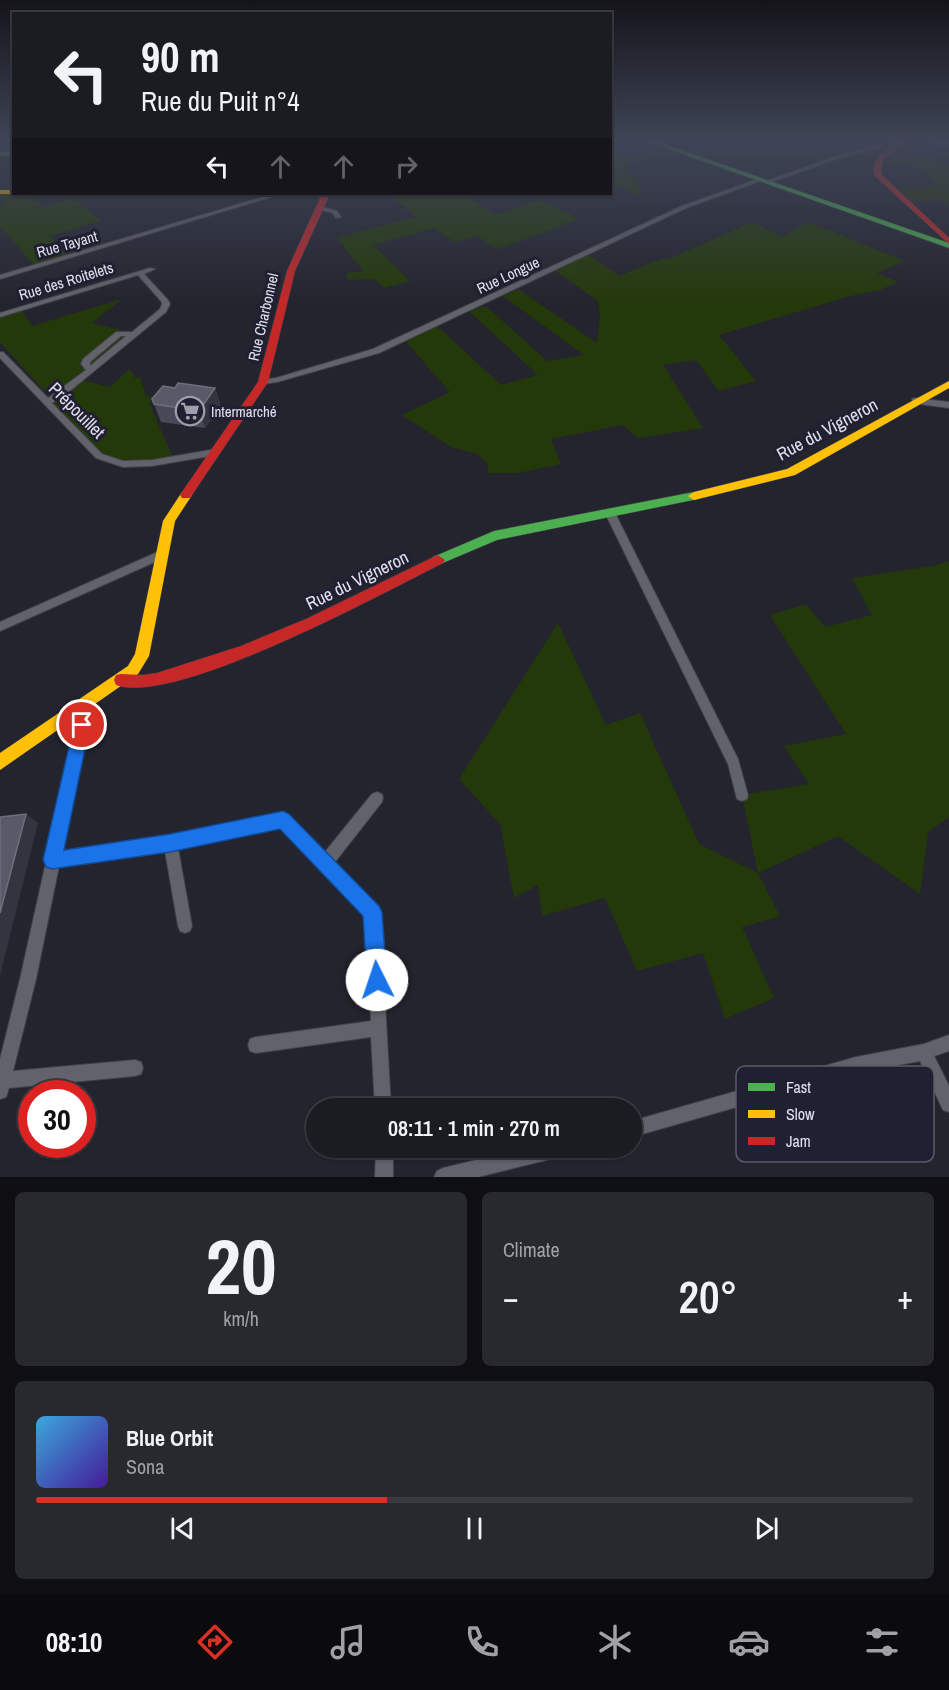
<!DOCTYPE html>
<html lang="en">
<head>
<meta charset="utf-8">
<style>
	:root { --surface:#1b1b22; --page:#28282f; --text:#f1f3f6; --muted:#a0a1a5; --line:#393940; --accent:#d93025 }
	body { margin:0; font-family:"Archivo Narrow",sans-serif; background:var(--page); color:var(--text); height:100vh; display:flex; flex-direction:column; font-size:22px; white-space:nowrap }
	* { box-sizing:border-box; margin:0 }
	p { font-size:20px; color:var(--muted) }
	.icon { flex:none; width:33px; height:33px; fill:none; stroke:currentColor; stroke-width:2; stroke-linecap:round; stroke-linejoin:round }
	.map { position:relative; height:1177px; overflow:hidden }
	.details { display:flex; flex-direction:column; gap:15px; padding:15px; background:#0f0f13; flex:1 }
	.details>* { flex:none }
	.guide { position:absolute; left:12px; top:12px; width:600px; height:183px; border-radius:0px; box-shadow:0 2px 4px #0004,0 0 0 2px var(--line); background:#1b1b22; color:var(--text); overflow:hidden }
	.speed { position:absolute; left:18px; top:1080px; display:flex; gap:12px; font-size:30px; font-weight:700; text-align:center }
	.speed>* { display:grid; place-content:center; width:78px; height:78px; border-radius:50%; background:var(--surface); box-shadow:0 2px 4px #0004,0 0 0 2px var(--line); line-height:1 }
	.speed .limit { border:9px solid #d22; background:#fff; color:#111 }
	.pin { position:absolute; display:grid; place-items:center; width:51px; height:51px; color:#fff; margin:-26px; border:3px solid #fff; border-radius:50%; box-shadow:0 2px 6px #0007 }
	.me { position:absolute; width:66px; margin:-33px; rotate:356deg; stroke-linejoin:round; filter:drop-shadow(0 0 4px #0008) }
	.turn { display:flex; align-items:center; gap:21px; height:126px; padding:0 30px; font-size:27px }
	.turn .icon { width:78px; height:78px; stroke-width:2.5 }
	.turn b { display:block; font-size:42px; line-height:51px }
	.lanes { display:flex; align-items:center; height:57px; padding:0 30px; background:#0003; justify-content:center; gap:30px; direction:ltr }
	.lanes .off { opacity:.35 }
	.big { font-size:45px; font-weight:600; line-height:1.1 }
	.details .widget { flex:1; display:flex; flex-direction:column; justify-content:center; gap:9px; min-width:0; padding:0 21px; border-radius:9px; background:var(--page) }
	.details .dial { align-items:center; gap:0 }
	.dial b { font-size:78px; line-height:1 }
	.song { display:flex; align-items:center; gap:18px }
	.cover { width:72px; height:72px; border-radius:9px; background:linear-gradient(135deg,hsl(200 70% 55%),hsl(260 70% 35%)) }
	.played { height:6px; border-radius:3px; background:linear-gradient(90deg,var(--accent) 40%,var(--line) 40%) }
	.keys { display:flex; justify-content:space-around; direction:ltr }
	.heat { display:flex; justify-content:space-between; align-items:center; font-size:33px; direction:ltr }
	.details .tiles { flex:1; display:grid; gap:15px; grid-template-columns:1fr 1fr }
	.widget:last-child { grid-column:span 2 }
	.trip { position:absolute; left:306px; top:1098px; width:336px; height:60px; border-radius:30px; background:var(--surface); box-shadow:0 2px 4px #0004,0 0 0 2px var(--line); font-weight:600; line-height:60px; text-align:center }
	.dock { display:flex; height:96px; justify-content:space-around; align-items:center; background:#0b0b0e; color:var(--muted) }
	.dock .icon { width:42px; height:42px }
	.dock .selected { color:var(--accent) }
	.dock b { font-size:27px; color:var(--text) }
	.map>svg:first-child { display:block }
</style>
</head>
<body>
<div class="map">
<svg width="949" height="1177" viewBox="0 0 949 1177">
	<rect width="100%" height="100%" fill="#24242e"/>
	<g fill="#243909">
		<path d="M899,148l50,16v42l-7,-6 -31,1 -13,-15 22,3 16,-3c-9,-21 -32,-21 -52,-25z"/>
		<polygon points="610,151 641,159 631,163 624,174 635,178 640,183 638,189 644,192 637,195 611,183"/>
		<polygon points="0,194 31,194 29,201 37,200 41,207 73,198 101,221 50,236 67,254 34,265 0,226 0,206 4,204"/>
		<polygon points="403,194 462,194 496,215 539,200 572,215 578,220 497,249 477,236 455,242 434,228 373,245 410,281 384,288 375,279 347,280 347,273 364,271 336,238 416,217 392,197"/>
		<polygon points="752,222 782,237 808,222 905,261 877,273 898,282 880,290 850,296 719,335 756,381 719,391 696,360 663,365 703,428 638,438 623,425 551,439 561,464 518,473 488,473 488,465 478,454 451,447 402,415 450,392 407,343 407,339 436,325 501,385 538,375 469,311 486,306 547,361 584,355 503,296 518,289 597,343 600,315 598,301 554,270 588,254 619,276 663,258 667,260"/>
		<polygon points="122,299 92,323 134,333 64,391 48,395 0,342 0,318 22,311 32,326"/>
		<polygon points="130,369 135,378 140,377 146,397 155,396 149,403 174,460 123,464 96,448 52,404 82,380 110,387"/>
		<polygon points="949,561 949,817 928,832 920,894 838,836 758,873 780,916 742,927 774,998 725,1019 703,953 637,971 605,898 542,916 538,885 514,898 500,824 459,779 558,623 606,725 640,713 699,844 758,873 742,795 809,784 784,746 846,734 770,615 806,604 825,627 872,615 852,578 933,566"/>
	</g>
	<g fill="none" stroke-linecap="round" stroke-linejoin="round">
		<g stroke="#404049" stroke-width="2">
			<g id="street">
				<polygon points="900,139 908,139 837,159 769,183 764,182 833,157"/>
				<polygon points="913,139 949,142 949,146 916,141"/>
				<polygon points="758,179 763,180 686,208 379,353 277,382 263,384 259,382 260,380 276,378 373,349 682,206"/>
				<polygon points="273,194 281,194 0,279 0,275"/>
				<polygon points="319,206 337,211 341,217 336,218 333,213 317,209 317,207"/>
				<path d="M150,268l5,1 -11,5 24,26 2,4 -4,8 -95,78 -19,13 50,51 21,7 29,-1 64,-11 4,3 -4,3 -64,11 -29,1 -27,-9 -96,-100v-6h3l45,46 38,-28 -5,-6 2,-5 33,-27h16l28,-23 2,-5 -1,-3 -23,-26 -138,42v-4zM121,336h5l-36,30v-4z"/>
				<polygon points="915,398 949,402 949,408 912,403 912,399"/>
				<polygon points="610,510 615,513 738,759 748,795 747,799 742,801 737,799 728,764 605,513"/>
				<polygon points="162,550 167,554 166,557 0,631 0,622"/>
				<polygon points="87,699 91,700 93,704 62,852 170,836 283,813 288,815 325,852 372,794 377,792 382,794 383,798 382,802 335,862 378,908 380,913 391,1108 375,1108 371,1037 256,1053 250,1051 248,1045 250,1039 256,1037 371,1021 366,916 321,867 281,827 178,848 192,926 190,931 185,933 180,931 178,926 165,851 59,866 36,979 13,1071 135,1060 141,1062 143,1068 141,1074 135,1076 9,1088 6,1097 0,1099 0,1059 20,979 46,862 45,860 48,855 81,704 83,700"/>
				<polygon points="949,1035 949,1051 934,1056 949,1086 949,1112 943,1110 920,1061 856,1073 632,1137 632,1121 856,1057 924,1044"/>
				<polygon points="376,1148 393,1148 393,1177 375,1177"/>
				<polygon points="526,1148 568,1148 565,1154 559,1157 478,1177 434,1177 437,1171 443,1168"/>
			</g>
		</g>
		<g stroke="#404049" stroke-width="1">
			<g id="fast">
				<polygon points="640,139 649,139 949,243 949,248"/>
				<polygon points="14,151 14,155 0,156 0,152"/>
				<polygon points="694,492 700,496 698,499 497,540 438,565 431,560 433,557 494,531"/>
			</g>
		</g>
		<g stroke="#404049" stroke-width="1">
			<g id="slow">
				<polygon points="0,190 14,190 14,194 17,194 0,194"/>
				<polygon points="949,381 949,388 795,475 694,500 688,496 694,492 787,469"/>
				<polygon points="186,491 192,495 175,521 149,656 138,674 0,770 0,753 128,666 135,654 163,521 182,492"/>
			</g>
		</g>
		<g stroke="#404049" stroke-width="1">
			<g id="jam">
				<path d="M904,139h7l-28,20 -2,11 1,5 67,63v6l-74,-68c-6,-20 15,-28 29,-37z"/>
				<polygon points="322,194 330,194 295,271 268,382 190,498 182,498 180,495 182,492 258,382 287,271"/>
				<path d="M438,555l7,5 -2,3c-62,31 -267,143 -327,122l-2,-5 2,-5 5,-1 22,1 14,-2 84,-27 65,-27z"/>
			</g>
		</g>
		<use href="#street" fill="#62626a" fill-rule="evenodd"/>
		<use href="#fast" fill="#4caf50" fill-rule="evenodd"/>
		<use href="#slow" fill="#ffc107" fill-rule="evenodd"/>
		<use href="#jam" fill="#c62828" fill-rule="evenodd"/>
	</g>
	<polygon fill="#494857" points="175,388 215,388 221,406 205,428 161,422 152,399"/>
	<g fill="#343340">
		<polygon points="215,388 221,406 205,428 199,411"/>
		<polygon points="26,814 38,823 0,976 0,913"/>
	</g>
	<g fill="#5a5968" stroke="#6f6e7d" stroke-width="1.5">
		<polygon points="178,383 215,388 199,411 154,404 152,399 163,386 175,388"/>
		<polygon points="26,814 0,913 0,817"/>
	</g>
	<linearGradient id="sky" x2="0" y2="1"><stop stop-color="#141419"/><stop offset="0.46" stop-color="#3f4557"/><stop offset="1" stop-color="#3f4557" stop-opacity="0"/></linearGradient>
	<rect width="949" height="304" fill="url(#sky)"/>
	<polygon fill="#1a73e8" stroke="#114b97" stroke-width="1.5" points="82,718 88,720 90,725 64,850 170,834 283,811 289,814 379,906 382,912 387,980 384,987 377,990 370,987 367,980 363,916 280,829 170,852 52,869 46,867 43,860 74,725 76,720"/>
	<defs>
		<g id="supermarket-ring" transform="scale(1.5)"><circle r="9.5" fill="#212032" stroke="#9f9fab" stroke-width="1.5"/><path d="M-6-5.5h2.5l.6 2H6L4.5 2H-2.5L-4.4-4H-6ZM-1.5 3.2a1.3 1.3 0 1 0 .1 0ZM3 3.2a1.3 1.3 0 1 0 .1 0Z" fill="#9f9fab"/></g>
	</defs>
	<g fill-rule="evenodd">
		<use href="#supermarket-ring" x="190" y="411"/>
	</g>
	<g text-anchor="middle" dominant-baseline="central" stroke-width="6" stroke-linejoin="round" paint-order="stroke">
		<g font-size="15" fill="#e1e1ee" stroke="#212032">
			<text transform="translate(67 244) rotate(-16)">Rue Tayant</text>
			<text transform="translate(508 275) rotate(-25)">Rue Longue</text>
			<text transform="translate(66 281) rotate(-17)">Rue des Roitelets</text>
			<text transform="translate(263 317) rotate(-77)">Rue Charbonnel</text>
		</g>
		<g font-size="15" fill="#e1e1ee" stroke="#212032" text-anchor="start">
			<text x="211" y="411">Intermarché</text>
		</g>
		<g font-size="18" fill="#e1e1ee" stroke="#212032">
			<text transform="translate(77 410) rotate(45)">Prépouillet</text>
			<text transform="translate(827 429) rotate(-28)">Rue du Vigneron</text>
			<text transform="translate(357 580) rotate(-26)">Rue du Vigneron</text>
		</g>
	</g>
	<rect x="736" y="1066" width="198" height="96" rx="9" fill="#212032" stroke="#5b5a6a" stroke-width="1.5"/>
	<rect x="748" y="1083" width="27" height="8" fill="#4caf50"/>
	<rect x="748" y="1110" width="27" height="8" fill="#ffc107"/>
	<rect x="748" y="1137" width="27" height="8" fill="#c62828"/>
	<g font-size="16" fill="#e1e1ee">
		<text x="786" y="1093">Fast</text>
		<text x="786" y="1120">Slow</text>
		<text x="786" y="1147">Jam</text>
	</g>
</svg>
<div class="speed"><div class="limit">30</div></div>
<div class="pin" style="left:82px;top:725px;background:#d93025"><svg class="icon" aria-label="arrive" viewBox="0 0 24 24"><path d="M6 21V4h12l-3 4 3 4H6"/></svg></div>
<svg class="me" style="left:377px;top:980px" viewBox="-20 -20 40 40"><circle r="19" fill="#fff"/><path d="M0-13L10 11 0 6-10 11z" fill="#1a73e8"/></svg>
<div class="trip">08:11 · 1 min · 270 m</div>
<div class="guide">
<div class="turn"><svg class="icon" aria-label="left" viewBox="0 0 24 24"><path d="M17 20v-9H6M10 6l-5 5 5 5"/></svg><div><b>90 m</b>Rue du Puit n°4</div></div>
<div class="lanes"><svg class="icon" aria-label="left" viewBox="0 0 24 24"><path d="M17 20v-9H6M10 6l-5 5 5 5"/></svg><svg class="icon off" aria-label="ahead" viewBox="0 0 24 24"><path d="M12 20V5M6 11l6-6 6 6"/></svg><svg class="icon off" aria-label="ahead" viewBox="0 0 24 24"><path d="M12 20V5M6 11l6-6 6 6"/></svg><svg class="icon off" aria-label="right" viewBox="0 0 24 24"><path d="M7 20v-9h11M14 6l5 5-5 5"/></svg></div>
</div>
</div>
<section class="details">
<div class="tiles">
<div class="widget dial"><b>20</b><p>km/h</p></div>
<div class="widget"><p>Climate</p>
<div class="heat"><a>−</a><b class="big">20°</b><a>+</a></div>
</div>
<div class="widget">
<div class="song"><i class="cover"></i><div><b>Blue Orbit</b><p>Sona</p></div></div>
<div class="played"></div>
<div class="keys"><svg class="icon" aria-label="previous" viewBox="0 0 24 24"><path d="M18 5L8 12l10 7zM5 5v14"/></svg><svg class="icon" aria-label="pause" viewBox="0 0 24 24"><path d="M8 5v14M16 5v14"/></svg><svg class="icon" aria-label="next" viewBox="0 0 24 24"><path d="M6 5l10 7-10 7zM19 5v14"/></svg></div>
</div>
</div>
</section>
<nav class="dock">
<b>08:10</b>
<svg class="icon selected" aria-label="directions" viewBox="0 0 24 24"><path d="M12 3l9 9-9 9-9-9zM9 14v-3h6M13 9l2 2-2 2"/></svg>
<svg class="icon" aria-label="music" viewBox="0 0 24 24"><path d="M9 18V5l10-2v13"/><circle cx="6" cy="18" r="3"/><circle cx="16" cy="16" r="3"/></svg>
<svg class="icon" aria-label="phone" viewBox="0 0 24 24"><path d="M5 4h4l2 5-3 2q2 4 5 5l2-3 5 2v4C11 20 4 13 5 4z"/></svg>
<svg class="icon" aria-label="climate" viewBox="0 0 24 24"><path d="M12 3v18M4 7l16 10M4 17L20 7"/></svg>
<svg class="icon" aria-label="car" viewBox="0 0 24 24"><path d="M5 17H2v-5l4-1 3-4h7l3 4 3 1v5h-3M9 17h6M6 11h13"/><circle cx="7" cy="17" r="2"/><circle cx="17" cy="17" r="2"/></svg>
<svg class="icon" aria-label="filters" viewBox="0 0 24 24"><path d="M4 7h16M4 17h16"/><circle cx="9" cy="7" r="2"/><circle cx="15" cy="17" r="2"/></svg>
</nav>
</body>
</html>
